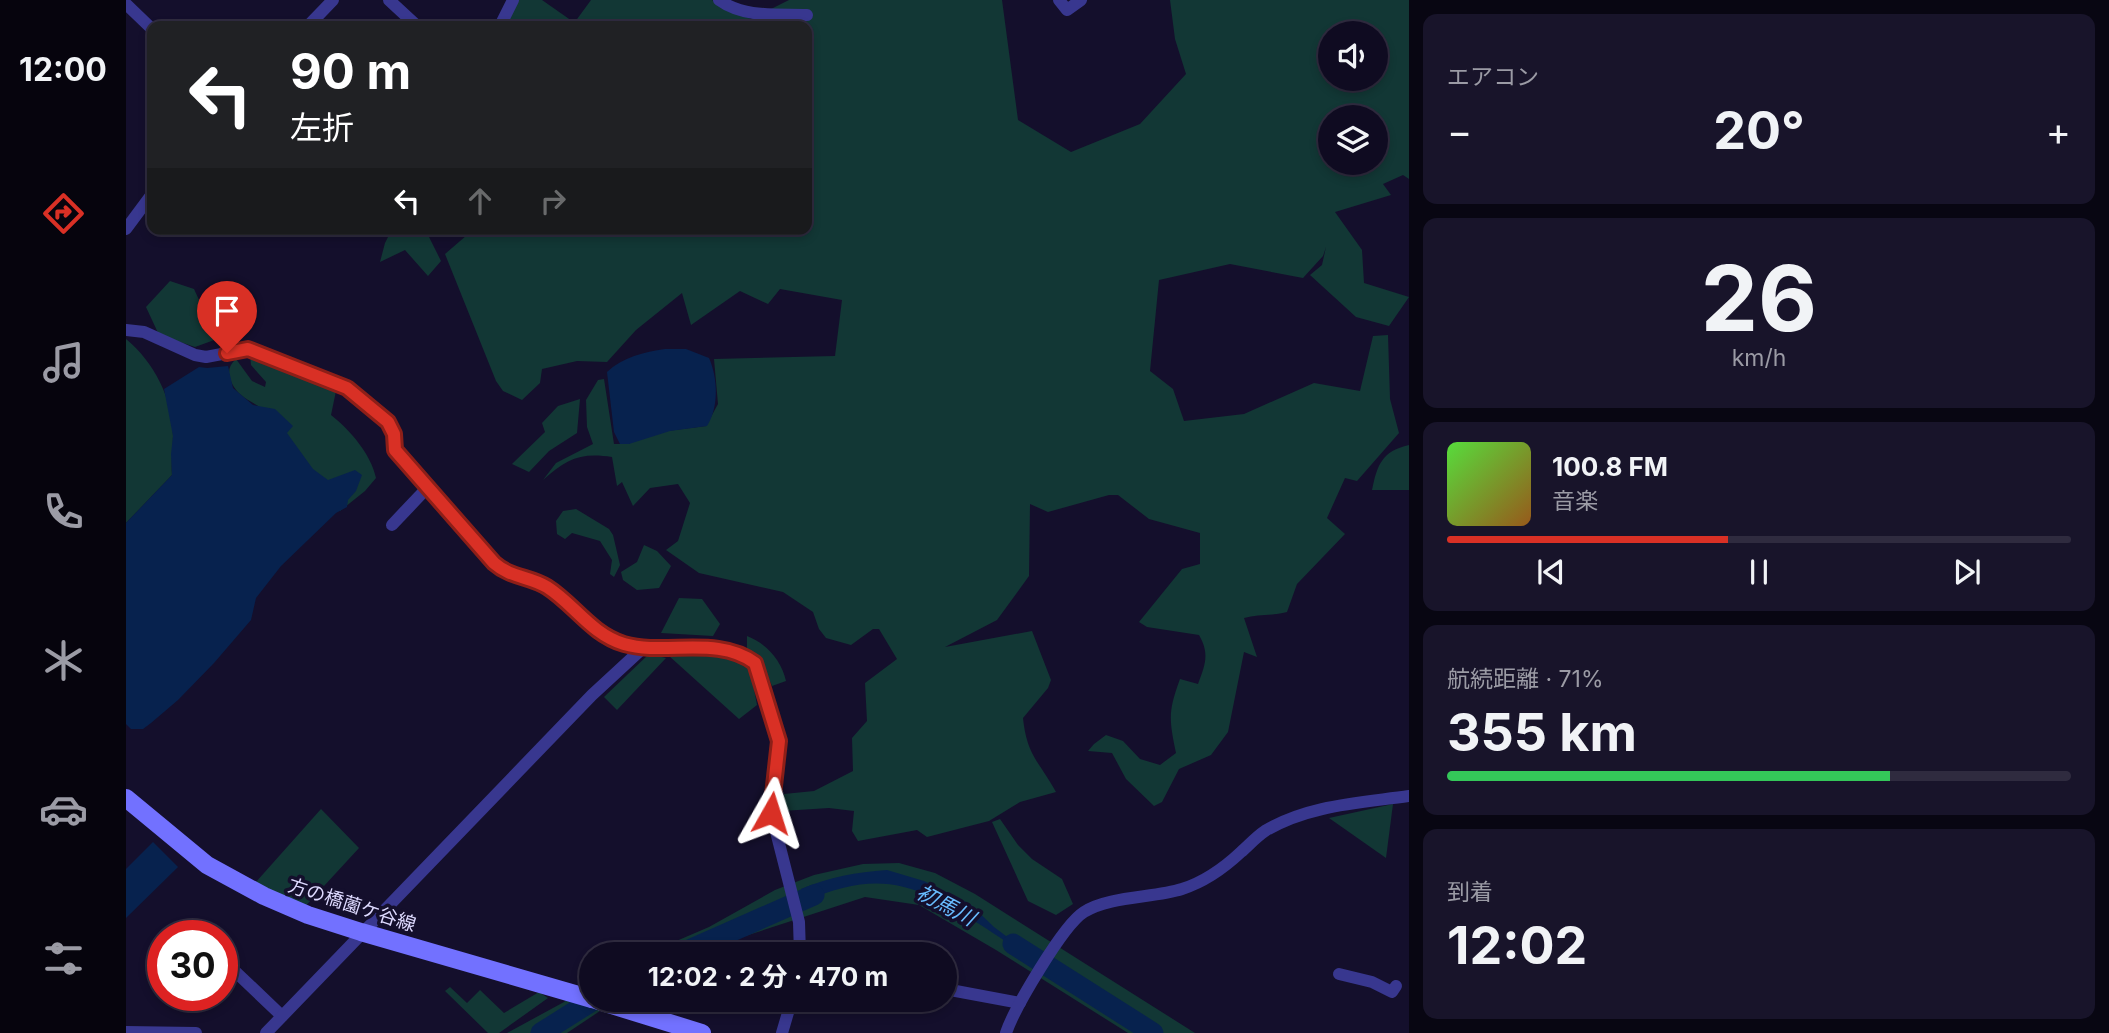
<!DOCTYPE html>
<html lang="ja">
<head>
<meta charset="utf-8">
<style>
	:root { --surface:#0f0b21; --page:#18142a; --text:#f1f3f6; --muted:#9b9ba5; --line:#2f2b3f; --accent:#d93025 }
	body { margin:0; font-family:Inter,"Noto Sans JP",sans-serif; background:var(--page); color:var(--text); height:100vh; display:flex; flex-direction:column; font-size:26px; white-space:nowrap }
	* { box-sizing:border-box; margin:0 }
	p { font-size:23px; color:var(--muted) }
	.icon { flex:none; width:38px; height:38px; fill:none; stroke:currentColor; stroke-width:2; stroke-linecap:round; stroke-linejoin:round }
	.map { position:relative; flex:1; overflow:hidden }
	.sheet { display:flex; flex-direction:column; gap:14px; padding:14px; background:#080612; width:700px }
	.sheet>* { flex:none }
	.banner { position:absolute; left:21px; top:21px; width:665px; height:214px; border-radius:14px; box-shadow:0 4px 10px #0003,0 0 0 2px var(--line); background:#202124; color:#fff; overflow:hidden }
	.fabs { position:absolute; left:1192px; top:21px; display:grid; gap:14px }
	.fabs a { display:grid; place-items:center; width:70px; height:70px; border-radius:50%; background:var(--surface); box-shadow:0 4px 10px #0003,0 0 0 2px var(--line); font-size:35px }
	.speed { position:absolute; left:21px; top:920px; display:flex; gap:14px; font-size:35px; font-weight:700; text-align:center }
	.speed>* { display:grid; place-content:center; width:91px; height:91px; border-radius:50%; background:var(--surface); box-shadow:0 4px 10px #0003,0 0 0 2px var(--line); line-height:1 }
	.speed .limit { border:10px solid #d22; background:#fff; color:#111 }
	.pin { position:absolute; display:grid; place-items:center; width:60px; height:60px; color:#fff; margin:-72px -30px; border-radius:50% 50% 50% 0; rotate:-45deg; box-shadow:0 0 7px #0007 }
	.pin .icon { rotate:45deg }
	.me { position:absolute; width:77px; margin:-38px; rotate:6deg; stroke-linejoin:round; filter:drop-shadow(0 0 5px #0008) }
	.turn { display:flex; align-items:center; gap:24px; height:147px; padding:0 28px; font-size:32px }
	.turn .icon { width:91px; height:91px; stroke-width:2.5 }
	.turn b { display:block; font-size:49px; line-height:60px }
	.lanes { display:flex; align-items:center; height:66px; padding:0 28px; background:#0003; justify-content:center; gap:35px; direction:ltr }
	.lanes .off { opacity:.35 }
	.big { font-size:52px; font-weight:700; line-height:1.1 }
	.sheet .tile { flex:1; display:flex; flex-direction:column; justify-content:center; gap:10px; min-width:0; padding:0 24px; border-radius:14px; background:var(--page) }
	.sheet .dial { align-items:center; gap:0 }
	.dial b { font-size:91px; line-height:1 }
	.song { display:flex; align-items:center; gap:21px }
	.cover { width:84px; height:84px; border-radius:10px; background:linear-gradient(135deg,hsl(110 70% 55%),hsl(30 70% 35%)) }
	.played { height:7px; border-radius:4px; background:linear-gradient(90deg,var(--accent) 45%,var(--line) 45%) }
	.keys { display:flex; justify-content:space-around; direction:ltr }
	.heat { display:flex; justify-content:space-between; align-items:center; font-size:38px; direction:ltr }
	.charge { height:10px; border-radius:5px; background:linear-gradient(90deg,#34c759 71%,var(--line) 0) }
	.trip { position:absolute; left:453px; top:942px; width:378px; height:70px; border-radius:35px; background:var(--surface); box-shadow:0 4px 10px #0003,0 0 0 2px var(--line); font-weight:700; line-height:70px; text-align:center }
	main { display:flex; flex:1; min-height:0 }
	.tab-bar { display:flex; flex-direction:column; width:126px; justify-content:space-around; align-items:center; background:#06040d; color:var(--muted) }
	.tab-bar .icon { width:49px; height:49px }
	.tab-bar .on { color:var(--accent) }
	.tab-bar b { font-size:32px; color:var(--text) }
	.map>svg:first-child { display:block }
</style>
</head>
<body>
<main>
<nav class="tab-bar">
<b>12:00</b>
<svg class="icon on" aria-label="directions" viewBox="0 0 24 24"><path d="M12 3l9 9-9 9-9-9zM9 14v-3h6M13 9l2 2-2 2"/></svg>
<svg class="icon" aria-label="music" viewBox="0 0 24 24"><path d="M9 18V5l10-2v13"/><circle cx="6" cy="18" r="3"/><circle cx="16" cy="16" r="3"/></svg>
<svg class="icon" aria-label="phone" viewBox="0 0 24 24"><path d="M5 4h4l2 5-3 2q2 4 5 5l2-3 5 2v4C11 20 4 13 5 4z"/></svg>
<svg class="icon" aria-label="climate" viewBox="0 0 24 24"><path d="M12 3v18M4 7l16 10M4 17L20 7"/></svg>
<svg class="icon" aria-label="car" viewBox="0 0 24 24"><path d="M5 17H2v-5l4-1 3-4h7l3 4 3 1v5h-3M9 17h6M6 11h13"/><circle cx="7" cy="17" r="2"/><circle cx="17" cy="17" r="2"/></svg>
<svg class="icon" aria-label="filters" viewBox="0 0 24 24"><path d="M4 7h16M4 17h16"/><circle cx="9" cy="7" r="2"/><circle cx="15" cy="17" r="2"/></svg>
</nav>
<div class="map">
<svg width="1283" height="1033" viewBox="0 0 1283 1033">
	<rect width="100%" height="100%" fill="#140f2c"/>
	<g fill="#123735" fill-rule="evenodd">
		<polygon points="388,0 416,0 446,21 442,26 377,26"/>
		<path d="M465,0h121l11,8 28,11 38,-19h213l16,120 53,32 69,-28 46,-50 -11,-35 -5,-39h239v179l-6,-4 -20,9 8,11 -56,17 27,38 2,33 45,14 -20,29 -33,-9 -46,-42 12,-10 4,-18 -3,9 -20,22 -73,-14 -71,16 -9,91 23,18 11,32 60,-7 70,-31 46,8 13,-55 15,-1 2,64 9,34 -42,48 -12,-3 -18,40 18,16 -48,50 -10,28c-15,4 -29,2 -43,6l13,39 -13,-5 -16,80 -17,23 -32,14 -17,33 -8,4 -28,-27 -14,-26 -24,-2 6,-7 12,-9 17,6 17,18 20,6 16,-12c-7,-34 -8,-41 4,-74l18,5c7,-19 12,-30 1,-49l-52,-8 -8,-5 43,-53 18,-5v-31l-51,-14 -31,-24h-9l-61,17 -18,-8 -1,72 -32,44 -52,27 87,-16 19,49 -3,8 -25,30c4,38 16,43 33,74l-36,10 -31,19 -62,16 -10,-7 -59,11 -6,-10 2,-20 -25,-3 -47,3 2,-17 30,-3 39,-20 -1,-33 15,-17 -2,-38 32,-24 -18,-30h-6l-22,16 -25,-7 -7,-9 -6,-17 -30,-20 -84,-19 -33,-23 12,-9 12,-38 -12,-19 -28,4 -17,18 -11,-24 -5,4 -5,-29c-31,-5 -46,2 -69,23l13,-17 37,-19 -6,-17 -1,-27 12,-20 6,-1 10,65h15l7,-9 70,-9 12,-22 -4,-45 121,-3 7,-56 -62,-11 -12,15 -28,-13 -49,34 -9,-32 -46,37 -29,32 -30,-1 -35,8 -2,14 -18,17 -19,-9 -7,-10 -51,-127 29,-25h98l5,3 2,-3h228v-203h-235zM1204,33h46v46h-46zM1204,117h46v46h-46z"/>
		<polygon points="266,229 299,229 315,261 302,276 279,250 254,262 259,243"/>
		<polygon points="44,281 68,289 91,339 69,347 33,335 20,307"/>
		<path d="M0,339c28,23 47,60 47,97 0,13 -2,25 -1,39l-46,48z"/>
		<path d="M124,354l86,37 -5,24c19,15 40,39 45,63l-11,13 -25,20c-23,-32 -45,-68 -72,-97 -10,-11 -26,-14 -34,-27 -7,-11 -7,-20 2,-28l16,22 13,6 1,-5 -15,-17z"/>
		<polygon points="454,399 451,433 423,451 403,472 386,464 419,432 416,423 432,406"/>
		<path d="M1283,445v45h-37c5,-25 10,-39 37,-45z"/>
		<polygon points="450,509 483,529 487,535 494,565 488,577 484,574 486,560 474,541 446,533 439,539 431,534 430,521 437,511"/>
		<polygon points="518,545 531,551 545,566 533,588 511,590 497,580 495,572 511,562"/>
		<polygon points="553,598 576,599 594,624 587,636 535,633"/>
		<path d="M621,636c19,7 35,25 39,45l-14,5 -12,-28 -13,-8z"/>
		<polygon points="604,652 624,668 631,705 613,719 542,655"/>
		<polygon points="523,654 540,658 491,710 478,697"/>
		<polygon points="1267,804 1260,858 1203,818"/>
		<polygon points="195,809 233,848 174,912 130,882"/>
		<polygon points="874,819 892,845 906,859 936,879 947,904 930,915 902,901 866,822"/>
		<polygon points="773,863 809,873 849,894 1069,1033 1002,1033 870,950 793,905 739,897 604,941 578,954 520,954 583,927 649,890 688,875 737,864"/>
		<polygon points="465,980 466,999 492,999 441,1033 381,1033 438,1002"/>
		<polygon points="324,987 341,1003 354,990 378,1013 413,992 422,998 373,1033 362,1033 319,991"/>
	</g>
	<g fill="#07224e">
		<path d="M539,349h21l23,9c9,20 10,50 -2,68l-37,5 -41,13h-9l-6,-12 -7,-60c16,-15 37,-20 58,-23z"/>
		<polygon points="102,366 107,388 127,405 149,409 167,426 161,433 187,469 202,480 229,470 236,475 230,491 222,500 221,507 210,513 155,566 130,598 125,620 88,663 52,700 25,723 17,729 5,729 0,724 0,523 46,475 45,454 47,436 38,389 73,367 81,368"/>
		<polygon points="27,842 52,867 0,918 0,869"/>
		<path d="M761,870l37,11 46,23 24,23 44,33c-19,-9 -34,-20 -51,-31 -69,-44 -104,-62 -184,-27l-2,-13c29,-12 55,-17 86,-19z"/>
	</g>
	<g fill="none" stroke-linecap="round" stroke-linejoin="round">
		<g stroke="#07224e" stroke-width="21">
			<polyline points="887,944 1027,1033"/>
			<polyline points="554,954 688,895"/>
			<polyline points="415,1033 469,999"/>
		</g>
		<g stroke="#38378f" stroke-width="12">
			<polyline points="263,0 291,26"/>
			<path d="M593,0c25,18 58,14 88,15"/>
			<polyline points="933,0 941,10 955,0"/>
			<polyline points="0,4 26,29"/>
			<polyline points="182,26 207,0"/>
			<polyline points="374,26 387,0"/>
			<polyline points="0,229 26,194"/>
			<polyline points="0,330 18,332 69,355 80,357 122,349 221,388 262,422 268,434 269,450 326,517 378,572 416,584 434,595 462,623 497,643 518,647 592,649 620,656 629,663 653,741 645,812 673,922 674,954"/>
			<polyline points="266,525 301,488"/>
			<polyline points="96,959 156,1016"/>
			<polyline points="1213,974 1246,982 1266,992 1270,986"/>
			<polyline points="819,989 894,1003"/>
			<polyline points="0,1032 70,1033"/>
			<polyline points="140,1033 466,695 518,647"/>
			<polyline points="656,1033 666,999"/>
			<path d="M880,1033c8,-24 57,-108 78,-121 25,-16 70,-14 98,-23 22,-7 42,-21 59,-37 7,-6 15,-15 24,-21 43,-26 95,-28 144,-35"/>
		</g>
		<g stroke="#7271ff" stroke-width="18">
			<polyline points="0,798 81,865 138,896 182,915 235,932 466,999"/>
			<polyline points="466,999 576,1033"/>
		</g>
	</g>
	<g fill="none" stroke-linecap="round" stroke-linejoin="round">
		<g stroke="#8d1f18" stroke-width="18">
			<path id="route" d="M101,353l21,-4 99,39 41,34 6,12 1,16 99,113c17,15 35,13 53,24 27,17 44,47 77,57 41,12 94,-9 131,19l24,78 -8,72"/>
		</g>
		<use href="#route" stroke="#d93025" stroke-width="12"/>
	</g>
	<g text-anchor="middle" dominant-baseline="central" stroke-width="7" stroke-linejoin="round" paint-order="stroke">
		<g font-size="19" fill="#dedaff" stroke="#140f2c">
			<text transform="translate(226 905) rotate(18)">方の橋薗ケ谷線</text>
		</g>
		<g font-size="21" font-style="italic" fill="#68bcff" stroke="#140f2c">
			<text transform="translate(820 905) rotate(28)">初馬川</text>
		</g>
	</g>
</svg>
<div class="fabs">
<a><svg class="icon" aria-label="sound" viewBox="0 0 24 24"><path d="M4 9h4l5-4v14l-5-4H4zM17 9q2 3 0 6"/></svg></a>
<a><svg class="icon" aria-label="layers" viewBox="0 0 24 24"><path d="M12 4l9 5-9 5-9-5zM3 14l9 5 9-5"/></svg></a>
</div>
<div class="speed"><div class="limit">30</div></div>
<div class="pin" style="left:101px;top:353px;background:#d93025"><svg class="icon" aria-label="arrive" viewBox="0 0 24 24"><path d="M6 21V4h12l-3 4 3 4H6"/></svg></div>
<svg class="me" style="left:645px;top:813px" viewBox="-20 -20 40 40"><path d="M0-17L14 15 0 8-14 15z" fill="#d93025" stroke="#fff" stroke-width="4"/></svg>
<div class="trip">12:02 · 2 分 · 470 m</div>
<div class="banner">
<div class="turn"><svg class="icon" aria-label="left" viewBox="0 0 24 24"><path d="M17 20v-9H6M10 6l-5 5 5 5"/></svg><div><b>90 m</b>左折</div></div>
<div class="lanes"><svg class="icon" aria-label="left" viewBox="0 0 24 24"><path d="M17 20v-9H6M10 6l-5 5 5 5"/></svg><svg class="icon off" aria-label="ahead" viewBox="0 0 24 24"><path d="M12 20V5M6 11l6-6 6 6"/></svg><svg class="icon off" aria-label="right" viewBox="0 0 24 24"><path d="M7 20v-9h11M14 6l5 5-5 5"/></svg></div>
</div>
</div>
<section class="sheet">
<div class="tile"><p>エアコン</p>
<div class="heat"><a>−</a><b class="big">20°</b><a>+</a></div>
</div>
<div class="tile dial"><b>26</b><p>km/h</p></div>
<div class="tile">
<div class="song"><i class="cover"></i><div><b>100.8 FM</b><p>音楽</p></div></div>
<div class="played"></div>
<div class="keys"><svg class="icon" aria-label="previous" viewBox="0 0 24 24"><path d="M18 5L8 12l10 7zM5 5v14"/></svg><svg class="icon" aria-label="pause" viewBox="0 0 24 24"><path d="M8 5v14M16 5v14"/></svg><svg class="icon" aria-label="next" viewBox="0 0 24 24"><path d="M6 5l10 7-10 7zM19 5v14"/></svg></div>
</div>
<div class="tile"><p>航続距離 · 71%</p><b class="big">355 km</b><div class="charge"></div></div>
<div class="tile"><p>到着</p><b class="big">12:02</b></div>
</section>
</main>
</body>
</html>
